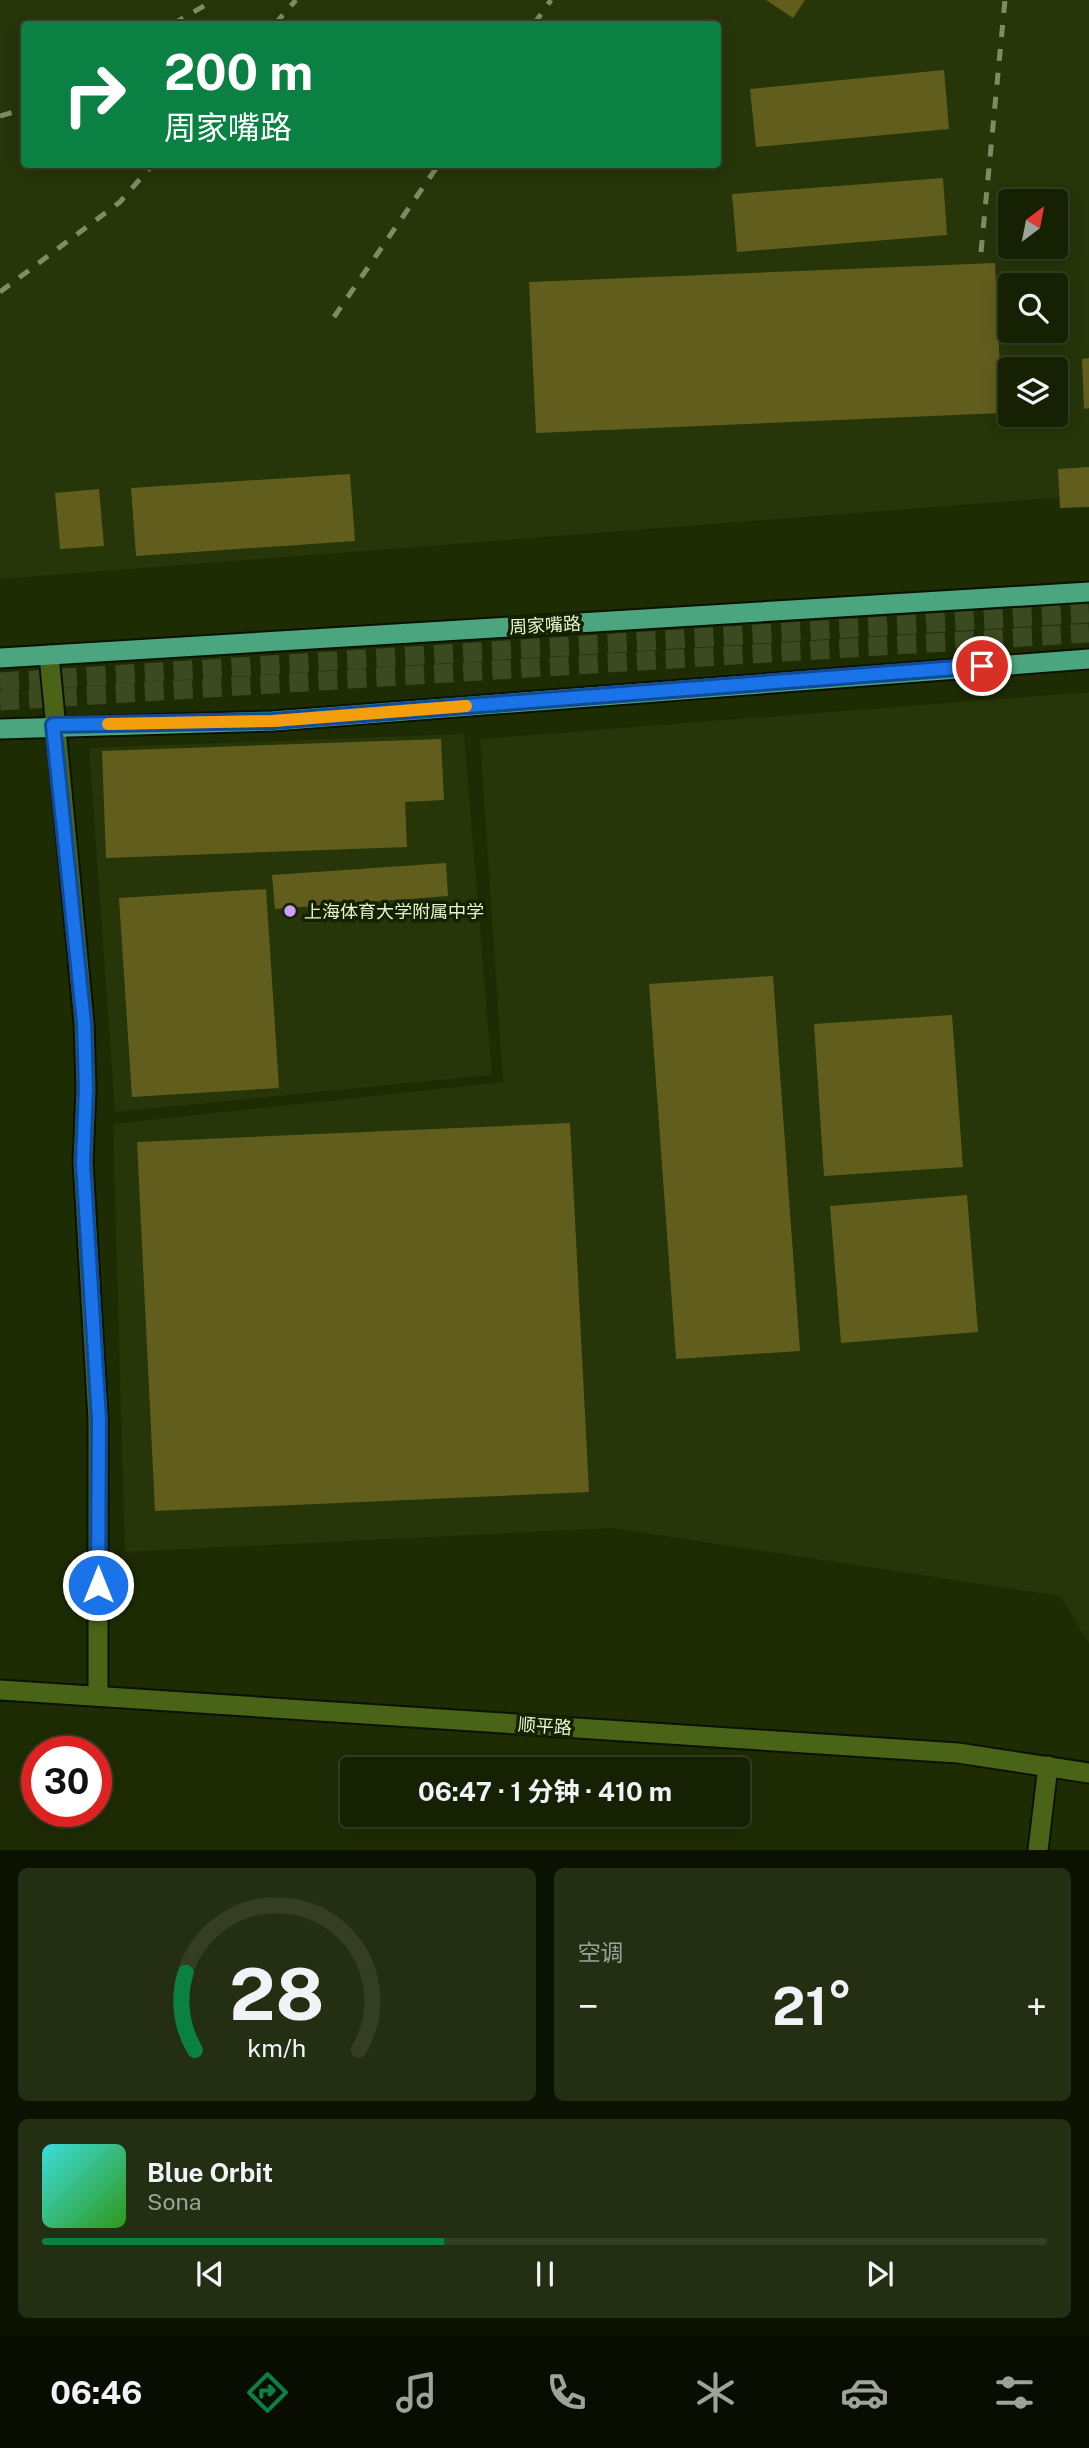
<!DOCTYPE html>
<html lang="zh">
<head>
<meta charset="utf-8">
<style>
	:root { --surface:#162103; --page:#232e12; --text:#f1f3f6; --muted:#9ea39a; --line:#353e25; --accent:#0b8043 }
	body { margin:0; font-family:"Public Sans","Noto Sans SC",sans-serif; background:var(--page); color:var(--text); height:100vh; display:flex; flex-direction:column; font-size:26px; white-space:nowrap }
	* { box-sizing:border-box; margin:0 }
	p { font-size:23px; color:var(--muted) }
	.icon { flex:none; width:38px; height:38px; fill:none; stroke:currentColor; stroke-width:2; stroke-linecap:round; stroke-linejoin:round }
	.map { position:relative; height:1850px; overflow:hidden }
	.drawer { display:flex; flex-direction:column; gap:18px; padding:18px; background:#0c1202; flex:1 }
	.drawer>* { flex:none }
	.banner { position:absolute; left:21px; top:21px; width:700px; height:147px; border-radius:7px; box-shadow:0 4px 18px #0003,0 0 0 2px var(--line); background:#0b8043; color:#fff; overflow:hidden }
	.needle { width:46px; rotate:32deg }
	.controls { position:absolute; left:998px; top:189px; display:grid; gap:14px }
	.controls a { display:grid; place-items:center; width:70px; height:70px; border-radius:7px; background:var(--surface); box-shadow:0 4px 18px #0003,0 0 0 2px var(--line); font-size:35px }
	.speed { position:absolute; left:21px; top:1736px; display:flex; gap:14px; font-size:35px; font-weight:700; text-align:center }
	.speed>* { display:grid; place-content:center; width:91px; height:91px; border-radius:50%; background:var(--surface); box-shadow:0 4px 18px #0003,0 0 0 2px var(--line); line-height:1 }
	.speed .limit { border:10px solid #d22; background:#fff; color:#111 }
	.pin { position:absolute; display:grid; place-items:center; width:60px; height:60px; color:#fff; margin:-30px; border:4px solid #fff; border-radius:50%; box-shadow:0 2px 7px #0007 }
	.me { position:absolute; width:77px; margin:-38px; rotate:0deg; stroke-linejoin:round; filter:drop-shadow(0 0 5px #0008) }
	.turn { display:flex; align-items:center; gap:24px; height:147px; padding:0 28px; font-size:32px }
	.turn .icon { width:91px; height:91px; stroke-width:2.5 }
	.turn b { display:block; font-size:49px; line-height:60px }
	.big { font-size:52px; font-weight:700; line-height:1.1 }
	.drawer .tile { flex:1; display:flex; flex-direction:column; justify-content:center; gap:10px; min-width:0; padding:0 24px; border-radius:10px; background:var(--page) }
	.drawer .dial { align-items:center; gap:0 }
	.dial svg { height:182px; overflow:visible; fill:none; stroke:var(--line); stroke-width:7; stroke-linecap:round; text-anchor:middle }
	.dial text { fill:var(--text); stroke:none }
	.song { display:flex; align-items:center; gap:21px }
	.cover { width:84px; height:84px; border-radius:10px; background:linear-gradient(135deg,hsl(180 70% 55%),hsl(110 70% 35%)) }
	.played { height:7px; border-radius:4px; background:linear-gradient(90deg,var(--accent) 40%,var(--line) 40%) }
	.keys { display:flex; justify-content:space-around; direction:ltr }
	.heat { display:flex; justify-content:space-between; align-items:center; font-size:38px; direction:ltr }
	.drawer .tiles { flex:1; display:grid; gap:18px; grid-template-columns:1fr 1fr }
	.tile:last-child { grid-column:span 2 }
	.trip { position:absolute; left:340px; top:1757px; width:410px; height:70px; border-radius:7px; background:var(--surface); box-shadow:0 4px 18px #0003,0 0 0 2px var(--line); font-weight:700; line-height:70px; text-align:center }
	.tabs { display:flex; height:112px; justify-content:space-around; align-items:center; background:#090d01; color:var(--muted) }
	.tabs .icon { width:49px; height:49px }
	.tabs .selected { color:var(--accent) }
	.tabs b { font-size:32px; color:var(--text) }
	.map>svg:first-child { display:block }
</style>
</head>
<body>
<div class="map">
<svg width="1089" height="1850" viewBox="0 0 1089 1850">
	<rect width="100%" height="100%" fill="#1e2c04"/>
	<g fill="#263609" fill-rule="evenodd">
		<path d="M0,0h1089v495l-1089,84zM24,24h694v140h-694zM1010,201h45v46h-45zM1010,285h45v46h-45zM1010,369h45v46h-45z"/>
		<polygon points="1089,692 1089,1643 1060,1596 612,1528 125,1552 113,1124 503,1082 480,739"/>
		<polygon points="464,734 492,1075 115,1112 89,748"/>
	</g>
	<g fill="#615e1d">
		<polygon points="766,0 805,0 793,18"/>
		<polygon points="944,70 949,129 756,147 750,89"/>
		<polygon points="943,178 947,235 737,252 732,194"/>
		<polygon points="995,263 1002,413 536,433 529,282"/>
		<polygon points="1089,358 1089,408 1084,409 1082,359"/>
		<polygon points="1089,467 1089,507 1060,508 1058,469"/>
		<polygon points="350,474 355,541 136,556 131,488"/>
		<polygon points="99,489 104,546 60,549 55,493"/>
		<polygon points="441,739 444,800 405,802 407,847 106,858 102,751"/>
		<polygon points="446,863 448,896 275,909 272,875"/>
		<polygon points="266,889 279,1088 132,1097 119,898"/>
		<polygon points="773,976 800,1351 676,1359 649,984"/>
		<polygon points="952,1015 963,1167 824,1176 814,1024"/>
		<polygon points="570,1123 589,1492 155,1511 137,1142"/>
		<polygon points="967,1195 978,1332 841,1343 830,1206"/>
	</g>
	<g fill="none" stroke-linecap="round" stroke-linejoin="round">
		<g stroke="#3c4a22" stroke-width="19" stroke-dasharray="19 10" stroke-linecap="butt">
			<polyline points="0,682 1089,613"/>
			<polyline points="0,701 1089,633"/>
		</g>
		<g stroke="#0b1300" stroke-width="23">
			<g id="minor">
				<polyline points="49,655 84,1023 86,1089 83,1162 98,1419 98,1696"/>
				<polyline points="0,1690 958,1753 1089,1773"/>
				<polyline points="1038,1850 1048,1766"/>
			</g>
		</g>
		<g stroke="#0b1300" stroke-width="23">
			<g id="primary">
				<polyline points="0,658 1089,592"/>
				<polyline points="0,729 273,721 1089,659"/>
			</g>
		</g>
		<use href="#minor" stroke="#4a6417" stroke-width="19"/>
		<use href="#primary" stroke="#4ba57f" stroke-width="19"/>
		<g stroke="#7c8c65" stroke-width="5" stroke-dasharray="12 12" stroke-linecap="butt">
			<polyline points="173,24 214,0"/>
			<polyline points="275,24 296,0"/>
			<polyline points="534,24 551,0"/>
			<polyline points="0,116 24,109"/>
			<polyline points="981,252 1005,0"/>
			<polyline points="0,292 120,202 153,164"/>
			<polyline points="334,317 439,164"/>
		</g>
	</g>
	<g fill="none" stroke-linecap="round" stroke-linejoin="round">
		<g stroke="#114b97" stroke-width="18">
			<polyline id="route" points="98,1585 99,1419 83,1162 86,1089 84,1023 53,725 273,721 982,666"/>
		</g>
		<use href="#route" stroke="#1a73e8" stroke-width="12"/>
		<polyline stroke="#f59e0b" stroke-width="12" points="108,724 273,721 466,706"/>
	</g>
	<circle fill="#cf9dff" stroke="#152200" stroke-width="2.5" cx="290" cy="911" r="7"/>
	<g text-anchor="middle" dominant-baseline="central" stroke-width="7" stroke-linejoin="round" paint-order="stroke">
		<g font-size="18" fill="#e4f5cf" stroke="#152200">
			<text transform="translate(545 625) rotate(-3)">周家嘴路</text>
			<text transform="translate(545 1726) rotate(4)">顺平路</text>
		</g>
		<g font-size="18" fill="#e4f5cf" stroke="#152200" text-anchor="start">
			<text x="304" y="911">上海体育大学附属中学</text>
		</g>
	</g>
</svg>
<div class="controls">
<a><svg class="needle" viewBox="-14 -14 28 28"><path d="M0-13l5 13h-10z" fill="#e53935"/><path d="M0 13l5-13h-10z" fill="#9ea39a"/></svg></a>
<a><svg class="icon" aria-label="search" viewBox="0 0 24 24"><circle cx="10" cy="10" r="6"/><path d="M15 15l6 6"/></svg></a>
<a><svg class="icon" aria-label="layers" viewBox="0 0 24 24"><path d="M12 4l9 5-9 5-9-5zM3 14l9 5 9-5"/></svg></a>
</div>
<div class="speed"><div class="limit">30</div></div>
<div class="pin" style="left:982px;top:666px;background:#d93025"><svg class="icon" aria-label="arrive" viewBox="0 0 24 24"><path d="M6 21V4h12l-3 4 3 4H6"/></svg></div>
<svg class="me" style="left:98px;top:1585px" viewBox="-20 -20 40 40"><circle r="17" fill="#1a73e8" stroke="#fff" stroke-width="3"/><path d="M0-11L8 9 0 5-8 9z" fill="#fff"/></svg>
<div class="trip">06:47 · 1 分钟 · 410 m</div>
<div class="banner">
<div class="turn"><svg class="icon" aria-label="right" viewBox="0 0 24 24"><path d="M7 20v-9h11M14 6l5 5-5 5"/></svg><div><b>200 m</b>周家嘴路</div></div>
</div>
</div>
<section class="drawer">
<div class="tiles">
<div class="tile dial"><svg viewBox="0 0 100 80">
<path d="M14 69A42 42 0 1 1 86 69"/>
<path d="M14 69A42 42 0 0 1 10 35" stroke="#0b8043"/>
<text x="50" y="56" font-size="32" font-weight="700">28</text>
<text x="50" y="72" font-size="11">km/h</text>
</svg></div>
<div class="tile"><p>空调</p>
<div class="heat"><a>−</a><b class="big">21°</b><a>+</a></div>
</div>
<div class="tile">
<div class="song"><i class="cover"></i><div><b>Blue Orbit</b><p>Sona</p></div></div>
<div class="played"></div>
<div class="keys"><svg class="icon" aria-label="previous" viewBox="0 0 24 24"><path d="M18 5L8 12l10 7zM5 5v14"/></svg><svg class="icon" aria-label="pause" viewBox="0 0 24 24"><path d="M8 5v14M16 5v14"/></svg><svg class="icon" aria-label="next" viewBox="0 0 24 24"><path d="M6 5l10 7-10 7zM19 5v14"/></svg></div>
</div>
</div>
</section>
<nav class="tabs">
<b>06:46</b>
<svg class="icon selected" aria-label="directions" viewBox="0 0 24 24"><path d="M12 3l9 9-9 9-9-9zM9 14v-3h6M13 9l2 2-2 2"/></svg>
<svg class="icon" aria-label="music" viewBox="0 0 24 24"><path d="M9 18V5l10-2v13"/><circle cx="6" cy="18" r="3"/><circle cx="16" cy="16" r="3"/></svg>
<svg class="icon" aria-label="phone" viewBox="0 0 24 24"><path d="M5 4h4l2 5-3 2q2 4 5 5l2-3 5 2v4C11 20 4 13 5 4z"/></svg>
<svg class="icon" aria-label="climate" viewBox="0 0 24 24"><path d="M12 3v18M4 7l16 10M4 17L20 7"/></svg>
<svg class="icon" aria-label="car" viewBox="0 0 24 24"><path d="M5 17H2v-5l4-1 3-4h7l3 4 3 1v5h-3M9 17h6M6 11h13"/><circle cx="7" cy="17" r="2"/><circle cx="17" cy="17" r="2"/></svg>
<svg class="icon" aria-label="filters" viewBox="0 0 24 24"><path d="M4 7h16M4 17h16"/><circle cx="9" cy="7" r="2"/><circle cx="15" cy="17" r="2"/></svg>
</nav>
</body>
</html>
